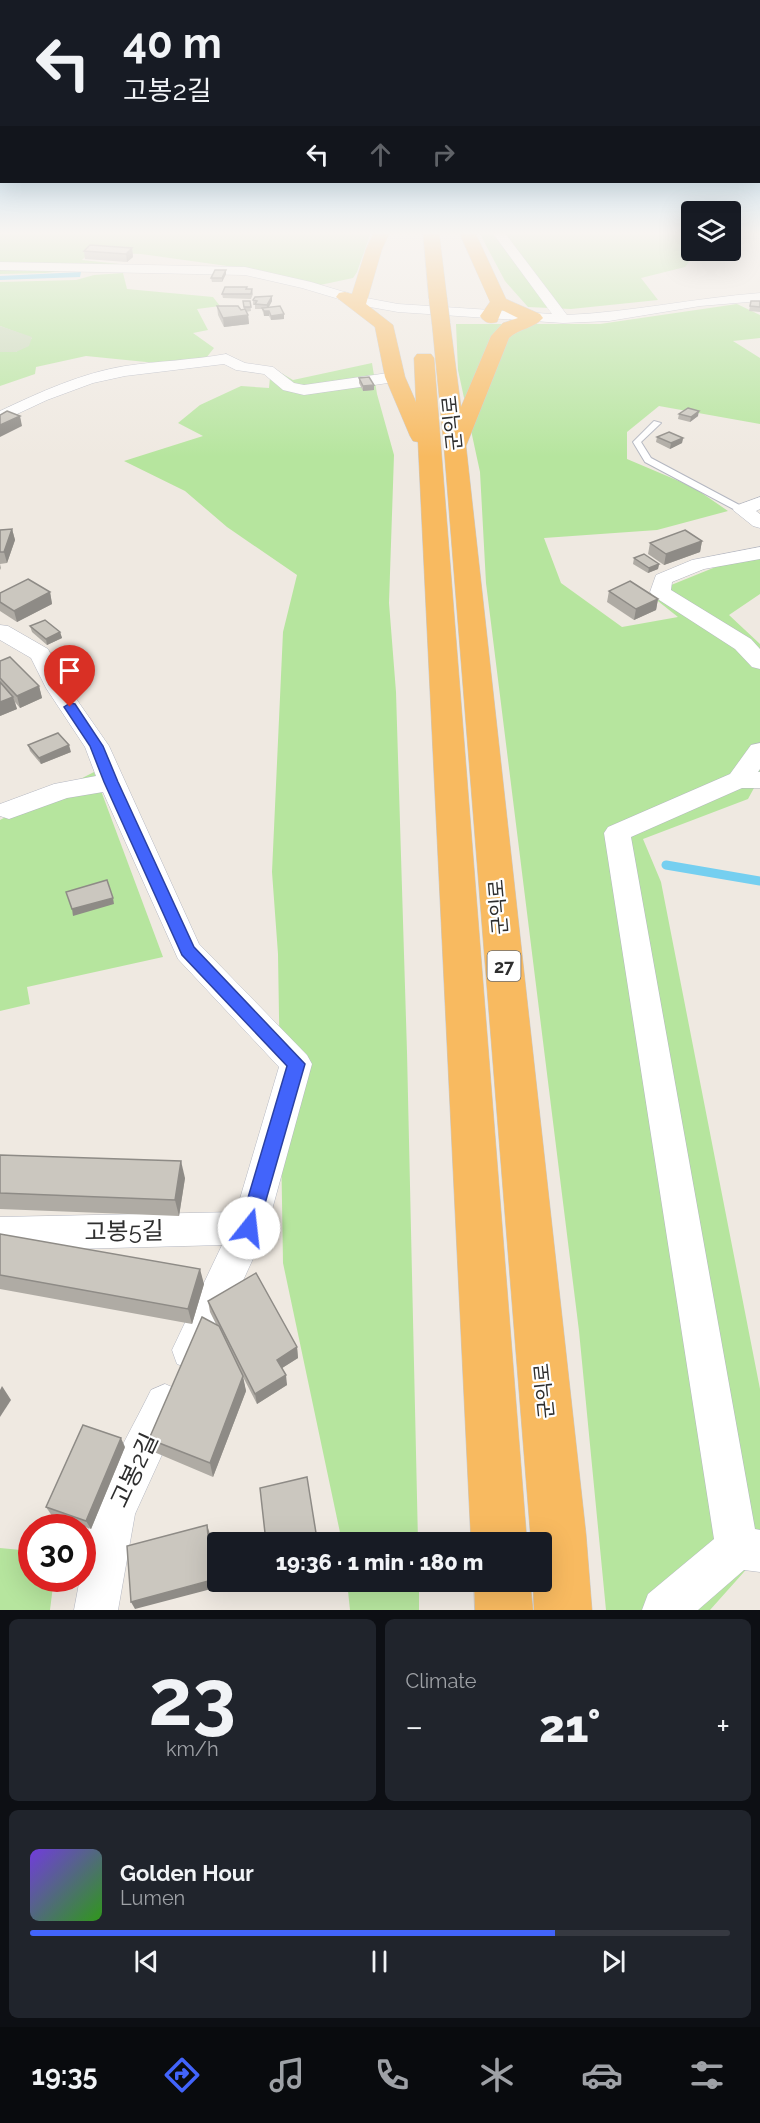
<!DOCTYPE html>
<html lang="en">
<head>
<meta charset="utf-8">
<style>
	:root { --surface:#171b24; --page:#20242c; --text:#f1f3f6; --muted:#9ea1a6; --line:#363941; --accent:#4264fb }
	body { margin:0; font-family:Raleway,"Noto Sans KR",sans-serif; background:var(--page); color:var(--text); height:100vh; display:flex; flex-direction:column; font-size:22px; white-space:nowrap }
	* { box-sizing:border-box; margin:0 }
	p { font-size:20px; color:var(--muted) }
	.icon { flex:none; width:33px; height:33px; fill:none; stroke:currentColor; stroke-width:2; stroke-linecap:round; stroke-linejoin:round }
	.map { position:relative; height:1610px; overflow:hidden }
	.drawer { display:flex; flex-direction:column; gap:9px; padding:9px; background:#0d0f14; flex:1 }
	.drawer>* { flex:none }
	.guide { position:absolute; left:0px; top:0px; width:760px; height:183px; box-shadow:0 6px 24px #0002; background:#171b24; color:var(--text); overflow:hidden }
	.tools { position:absolute; left:681px; top:201px; display:grid; gap:12px }
	.tools a { display:grid; place-items:center; width:60px; height:60px; border-radius:6px; background:var(--surface); box-shadow:0 6px 24px #0002; font-size:30px }
	.speed { position:absolute; left:18px; top:1514px; display:flex; gap:12px; font-size:30px; font-weight:700; text-align:center }
	.speed>* { display:grid; place-content:center; width:78px; height:78px; border-radius:50%; background:var(--surface); box-shadow:0 6px 24px #0002; line-height:1 }
	.speed .limit { border:9px solid #d22; background:#fff; color:#111 }
	.pin { position:absolute; display:grid; place-items:center; width:51px; height:51px; color:#fff; margin:-62px -26px; border-radius:50% 50% 50% 0; rotate:-45deg; box-shadow:0 0 6px #0007 }
	.pin .icon { rotate:45deg }
	.me { position:absolute; width:66px; margin:-33px; rotate:16deg; stroke-linejoin:round; filter:drop-shadow(0 0 4px #0008) }
	.turn { display:flex; align-items:center; gap:21px; height:126px; padding:0 24px; font-size:27px }
	.turn .icon { width:78px; height:78px; stroke-width:2.5 }
	.turn b { display:block; font-size:42px; line-height:51px }
	.lanes { display:flex; align-items:center; height:57px; padding:0 24px; background:#0003; justify-content:center; gap:30px; direction:ltr }
	.lanes .off { opacity:.35 }
	.big { font-size:45px; font-weight:800; line-height:1.1 }
	.drawer .widget { flex:1; display:flex; flex-direction:column; justify-content:center; gap:9px; min-width:0; padding:0 21px; border-radius:9px; background:var(--page) }
	.drawer .dial { align-items:center; gap:0 }
	.dial b { font-size:78px; line-height:1 }
	.song { display:flex; align-items:center; gap:18px }
	.cover { width:72px; height:72px; border-radius:9px; background:linear-gradient(135deg,hsl(260 70% 55%),hsl(110 70% 35%)) }
	.played { height:6px; border-radius:3px; background:linear-gradient(90deg,var(--accent) 75%,var(--line) 75%) }
	.keys { display:flex; justify-content:space-around; direction:ltr }
	.heat { display:flex; justify-content:space-between; align-items:center; font-size:33px; direction:ltr }
	.drawer .tiles { flex:1; display:grid; gap:9px; grid-template-columns:1fr 1fr }
	.widget:last-child { grid-column:span 2 }
	.trip { position:absolute; left:207px; top:1532px; width:345px; height:60px; border-radius:6px; background:var(--surface); box-shadow:0 6px 24px #0002; font-weight:800; line-height:60px; text-align:center }
	.tab-bar { display:flex; height:96px; justify-content:space-around; align-items:center; background:#090b0e; color:var(--muted) }
	.tab-bar .icon { width:42px; height:42px }
	.tab-bar .active { color:var(--accent) }
	.tab-bar b { font-size:27px; color:var(--text) }
	.map>svg:first-child { display:block }
</style>
</head>
<body>
<div class="map">
<svg width="760" height="1610" viewBox="0 0 760 1610">
	<rect width="100%" height="100%" fill="#efe9e1"/>
	<g fill="#b6e59e">
		<polygon points="0,232 371,232 357,272 353,278 320,285 249,269 141,254 90,252 82,260 120,264 45,273 0,274"/>
		<polygon points="479,232 691,232 692,250 697,251 685,267 641,278 658,300 571,309 528,307 505,281"/>
		<polygon points="123,273 127,289 213,297 220,306 197,309 208,330 193,333 214,348 206,358 176,365 86,356 36,367 35,374 0,386 0,352 16,352 32,338 0,326 0,282 76,280 94,275"/>
		<polygon points="737,304 760,315 760,338 733,341 760,358 760,424 659,406 627,432 627,459 693,487 728,511 657,530 544,538 561,583 622,627 678,617 649,594 760,549 760,594 729,615 760,644 760,777 748,799 643,839 661,882 760,1389 760,1554 710,1610 606,1610 579,1331 486,583 480,472 458,370 456,324 600,324"/>
		<polygon points="372,363 377,394 394,455 389,603 396,692 407,1052 418,1542 342,1542 283,1263 278,954 272,872 283,632 297,575 227,527 185,491 124,461 203,436 178,423 200,405 241,386 269,388 271,367 293,380"/>
		<polygon points="94,772 163,957 27,987 30,1004 0,1011 0,820"/>
		<polygon points="0,1548 31,1551 32,1578 54,1578 50,1610 0,1610"/>
		<polygon points="347,1581 419,1581 419,1610 350,1610"/>
	</g>
	<polygon fill="#c8d9b8" points="0,326 32,337 29,346 16,352 0,352"/>
	<polygon fill="#75cff0" points="81,272 80,277 0,280 0,276"/>
	<g fill="none" stroke-linecap="round" stroke-linejoin="round">
		<polyline stroke="#75cff0" stroke-width="9" points="666,865 760,881"/>
		<g stroke="#b4b7c1" stroke-width="2">
			<polygon id="service" points="654,421 661,423 641,442 651,458 745,508 745,512 739,512 645,462 633,442"/>
		</g>
		<g stroke="#b4b7c1" stroke-width="1">
			<g id="minor">
				<path d="M492,232h12l63,83c65,-3 128,-17 193,-22v8l-60,5 -91,15 -46,2 -165,-11 -39,-7 -57,-17 -57,-13 -245,-5v-8l245,5 66,15 50,15 37,7 154,10z"/>
				<path d="M226,354l19,9 28,4 21,16 10,2 91,-13 8,5 -8,5 -91,13 -21,-5 -19,-16 -28,-4 -12,-6 -99,12 -32,7 -46,17 -47,22v-11c40,-19 82,-38 125,-45 34,-5 68,-6 101,-12z"/>
				<polygon points="760,497 760,509 756,511 760,514 760,528 753,526 733,510 735,506"/>
				<polygon points="760,547 760,559 704,569 672,582 671,590 751,639 760,649 760,669 752,667 735,649 653,596 650,592 656,575 692,560"/>
				<polygon points="0,625 8,626 48,649 68,687 109,746 199,944 307,1055 312,1064 267,1228 205,1364 191,1369 177,1364 172,1350 222,1245 0,1251 0,1217 236,1212 279,1067 178,959 103,792 67,798 9,819 0,816 0,804 54,784 96,776 85,747 46,688 31,658 0,640"/>
				<polygon points="760,743 760,769 758,772 760,772 760,788 742,788 631,837 755,1529 760,1530 760,1572 744,1570 698,1610 642,1610 648,1594 714,1539 604,833 608,827 730,774 751,745"/>
				<path d="M165,1384l14,6 6,14 -50,110 -17,96h-44l6,-32h2c0,-68 40,-129 69,-188z"/>
			</g>
		</g>
		<g stroke="#c9c9c9" stroke-width="1">
			<g id="trunk">
				<polygon points="374,232 390,232 382,249 366,304 393,325 405,377 416,402 414,358 417,354 431,354 434,358 527,1542 471,1542 418,442 413,441 410,436 385,377 375,327 336,297 339,293 345,292 352,294 366,249"/>
				<polygon points="423,232 439,232 447,299 444,303 432,303 429,299"/>
				<path d="M459,232h16l31,67 34,15 3,4c-8,10 -25,11 -34,20l-43,108 120,1088 6,76h-58l-1,-29h9v-39h-11l-87,-1095 -12,-124 2,-4h14l2,4 11,84 30,-71 12,-13 15,-5 -16,-8 -5,12c-8,2 -12,1 -17,-6l10,-14z"/>
				<polygon points="474,1581 530,1581 533,1610 475,1610"/>
			</g>
		</g>
		<use href="#service" fill="#fff" fill-rule="evenodd"/>
		<use href="#minor" fill="#fff" fill-rule="evenodd"/>
		<use href="#trunk" fill="#f8ba60" fill-rule="evenodd"/>
		<g stroke="#c9c9c9" stroke-width="19" stroke-linecap="butt">
			<polyline id="trunk-bridge" points="438,299 441,323"/>
		</g>
		<use href="#trunk-bridge" stroke="#f8ba60" stroke-width="18"/>
	</g>
	<g fill="#afaba4">
		<polygon points="132,248 133,257 127,262 85,259 84,251"/>
		<polygon points="226,270 226,274 222,282 212,282 211,278"/>
		<polygon points="247,289 252,289 253,294 251,299 223,298 222,294"/>
		<polygon points="253,300 272,301 269,307 284,314 284,319 271,320 269,316 264,316 262,309 255,309 255,305 253,305"/>
		<polygon points="243,301 250,301 251,311 246,312 248,315 249,324 224,327 218,315 217,306 241,310 244,309"/>
		<polygon points="751,301 760,301 760,312 749,311"/>
		<polygon points="359,378 374,385 374,390 363,391 359,383"/>
		<polygon points="679,414 698,416 690,422 678,419"/>
		<polygon points="657,437 683,438 682,443 670,449 656,442"/>
		<polygon points="12,529 15,540 7,563 0,564 1,568 0,570 0,530"/>
		<polygon points="702,541 700,552 664,565 648,554 650,543"/>
		<polygon points="634,558 659,564 658,569 648,573 633,564"/>
		<polygon points="609,591 658,599 656,610 634,620 607,602"/>
		<polygon points="50,592 52,604 17,622 0,611 0,593"/>
		<polygon points="30,626 60,632 62,638 47,645 32,632"/>
		<polygon points="0,661 39,686 42,698 20,708 15,702 17,709 0,716"/>
		<polygon points="28,745 71,752 41,764 30,751"/>
		<polygon points="0,1155 185,1178 179,1216 0,1209"/>
		<polygon points="0,1234 204,1284 192,1324 0,1289"/>
		<polygon points="208,1301 297,1347 298,1358 282,1368 287,1385 257,1404 242,1375 246,1391 213,1477 154,1452 149,1439 216,1324 210,1312"/>
		<polygon points="125,1447 91,1529 52,1516 46,1507"/>
	</g>
	<g fill="#8e8b86">
		<polygon points="132,248 133,257 127,262 126,254"/>
		<polygon points="226,270 226,274 222,282 222,278"/>
		<polygon points="272,296 272,301 267,310 267,305"/>
		<rect x="264" y="311" width="5" height="5"/>
		<polygon points="284,314 284,319 271,320 271,316"/>
		<polygon points="248,315 249,324 224,327 223,318"/>
		<polygon points="374,385 374,390 363,391 363,386"/>
		<polygon points="699,411 698,416 690,422 691,417"/>
		<polygon points="20,416 22,426 0,437 0,425"/>
		<polygon points="683,438 682,443 670,449 671,443"/>
		<polygon points="12,529 15,540 7,563 4,552"/>
		<polygon points="702,541 700,552 664,565 666,554"/>
		<polygon points="659,564 658,569 648,573 649,568"/>
		<polygon points="50,592 52,604 17,622 14,611"/>
		<polygon points="658,599 656,610 634,620 636,609"/>
		<polygon points="60,632 62,638 47,645 46,639"/>
		<polygon points="39,686 42,698 20,708 17,696"/>
		<polygon points="13,697 17,709 0,716 0,702"/>
		<polygon points="69,745 71,752 41,764 39,758"/>
		<polygon points="113,898 114,904 73,916 72,909"/>
		<polygon points="181,1161 185,1178 179,1216 175,1200"/>
		<polygon points="200,1269 204,1284 192,1324 188,1309"/>
		<polygon points="297,1347 298,1358 279,1370 277,1360"/>
		<polygon points="286,1375 287,1385 257,1404 255,1394"/>
		<polygon points="243,1376 246,1391 213,1477 210,1463"/>
		<polygon points="2,1386 11,1400 0,1417 0,1390"/>
		<polygon points="121,1438 125,1447 91,1529 86,1521"/>
		<polygon points="207,1525 210,1534 215,1588 135,1609 131,1602"/>
		<polygon points="316,1533 317,1542 280,1542"/>
	</g>
	<g fill="#cbc7bf" stroke="#8e8b86" stroke-width="1.5">
		<polygon points="90,245 132,248 126,254 84,251"/>
		<polygon points="215,270 226,270 222,278 211,278"/>
		<polygon points="225,287 247,287 246,289 252,289 251,294 222,294"/>
		<polygon points="272,296 267,305 255,304 257,301 253,300 255,297"/>
		<polygon points="243,301 250,301 251,307 244,307"/>
		<polygon points="751,301 760,301 760,307 750,306"/>
		<polygon points="217,306 238,306 241,310 245,309 248,315 223,318"/>
		<polygon points="280,306 284,314 271,316 269,311 264,311 262,308"/>
		<polygon points="369,377 374,385 363,386 359,378"/>
		<polygon points="688,408 699,411 691,417 679,414"/>
		<polygon points="7,411 20,416 0,425 0,415"/>
		<polygon points="669,432 683,438 671,443 657,437"/>
		<polygon points="12,529 4,552 0,552 0,530"/>
		<polygon points="685,530 702,541 666,554 650,543"/>
		<polygon points="644,554 659,564 649,568 634,558"/>
		<polygon points="28,579 50,592 14,611 0,602 0,593"/>
		<polygon points="630,581 658,599 636,609 609,591"/>
		<polygon points="45,620 60,632 46,639 30,626"/>
		<polygon points="10,657 39,686 17,696 0,678 0,661"/>
		<polygon points="0,682 13,697 0,702"/>
		<polygon points="58,733 69,745 39,758 28,745"/>
		<polygon points="107,880 113,898 72,909 66,892"/>
		<polygon points="0,1155 181,1161 175,1200 0,1193"/>
		<polygon points="0,1234 200,1269 188,1309 0,1275"/>
		<polygon points="256,1273 297,1347 277,1360 286,1375 255,1394 208,1301"/>
		<polygon points="202,1317 219,1326 243,1376 210,1463 149,1439"/>
		<polygon points="83,1425 121,1438 86,1521 46,1507"/>
		<polygon points="307,1477 316,1533 280,1542 266,1542 260,1488"/>
		<polygon points="207,1525 212,1580 131,1602 127,1546"/>
	</g>
	<linearGradient id="sky" x2="0" y2="1"><stop stop-color="#7abfeb"/><stop offset="0.51" stop-color="#f8f5f2"/><stop offset="1" stop-color="#f8f5f2" stop-opacity="0"/></linearGradient>
	<rect width="760" height="457" fill="url(#sky)"/>
	<polygon fill="#4264fb" stroke="#2b41a3" stroke-width="1.5" points="70,703 75,704 103,746 118,782 194,947 305,1064 258,1228 256,1234 249,1237 242,1234 239,1228 287,1066 182,955 104,782 90,746 64,707"/>
	<g text-anchor="middle" dominant-baseline="central" stroke-width="4.5" stroke-linejoin="round" paint-order="stroke">
		<rect fill="#fff" stroke="#6d6d6d" stroke-width="1.5" x="487.5" y="951" width="33" height="30" rx="4.5"/>
		<g font-size="18" font-weight="bold" fill="#2e2e2e">
			<text x="504" y="966">27</text>
		</g>
		<g font-size="20" fill="#2e2e2e" stroke="#fff">
			<text transform="translate(452 423) rotate(-96)">군익로</text>
			<text transform="translate(498 907) rotate(-95)">군익로</text>
			<text transform="translate(544 1391) rotate(-96)">군익로</text>
		</g>
		<g font-size="24" fill="#2e2e2e" stroke="#fff">
			<text transform="translate(124 1231) rotate(-1)">고봉5길</text>
			<text transform="translate(134 1470) rotate(-65)">고봉2길</text>
		</g>
	</g>
</svg>
<div class="tools">
<a><svg class="icon" aria-label="layers" viewBox="0 0 24 24"><path d="M12 4l9 5-9 5-9-5zM3 14l9 5 9-5"/></svg></a>
</div>
<div class="speed"><div class="limit">30</div></div>
<div class="pin" style="left:70px;top:707px;background:#d93025"><svg class="icon" aria-label="arrive" viewBox="0 0 24 24"><path d="M6 21V4h12l-3 4 3 4H6"/></svg></div>
<svg class="me" style="left:249px;top:1228px" viewBox="-20 -20 40 40"><circle r="19" fill="#fff"/><path d="M0-13L10 11 0 6-10 11z" fill="#4264fb"/></svg>
<div class="trip">19:36 · 1 min · 180 m</div>
<div class="guide">
<div class="turn"><svg class="icon" aria-label="left" viewBox="0 0 24 24"><path d="M17 20v-9H6M10 6l-5 5 5 5"/></svg><div><b>40 m</b>고봉2길</div></div>
<div class="lanes"><svg class="icon" aria-label="left" viewBox="0 0 24 24"><path d="M17 20v-9H6M10 6l-5 5 5 5"/></svg><svg class="icon off" aria-label="ahead" viewBox="0 0 24 24"><path d="M12 20V5M6 11l6-6 6 6"/></svg><svg class="icon off" aria-label="right" viewBox="0 0 24 24"><path d="M7 20v-9h11M14 6l5 5-5 5"/></svg></div>
</div>
</div>
<section class="drawer">
<div class="tiles">
<div class="widget dial"><b>23</b><p>km/h</p></div>
<div class="widget"><p>Climate</p>
<div class="heat"><a>−</a><b class="big">21°</b><a>+</a></div>
</div>
<div class="widget">
<div class="song"><i class="cover"></i><div><b>Golden Hour</b><p>Lumen</p></div></div>
<div class="played"></div>
<div class="keys"><svg class="icon" aria-label="previous" viewBox="0 0 24 24"><path d="M18 5L8 12l10 7zM5 5v14"/></svg><svg class="icon" aria-label="pause" viewBox="0 0 24 24"><path d="M8 5v14M16 5v14"/></svg><svg class="icon" aria-label="next" viewBox="0 0 24 24"><path d="M6 5l10 7-10 7zM19 5v14"/></svg></div>
</div>
</div>
</section>
<nav class="tab-bar">
<b>19:35</b>
<svg class="icon active" aria-label="directions" viewBox="0 0 24 24"><path d="M12 3l9 9-9 9-9-9zM9 14v-3h6M13 9l2 2-2 2"/></svg>
<svg class="icon" aria-label="music" viewBox="0 0 24 24"><path d="M9 18V5l10-2v13"/><circle cx="6" cy="18" r="3"/><circle cx="16" cy="16" r="3"/></svg>
<svg class="icon" aria-label="phone" viewBox="0 0 24 24"><path d="M5 4h4l2 5-3 2q2 4 5 5l2-3 5 2v4C11 20 4 13 5 4z"/></svg>
<svg class="icon" aria-label="climate" viewBox="0 0 24 24"><path d="M12 3v18M4 7l16 10M4 17L20 7"/></svg>
<svg class="icon" aria-label="car" viewBox="0 0 24 24"><path d="M5 17H2v-5l4-1 3-4h7l3 4 3 1v5h-3M9 17h6M6 11h13"/><circle cx="7" cy="17" r="2"/><circle cx="17" cy="17" r="2"/></svg>
<svg class="icon" aria-label="filters" viewBox="0 0 24 24"><path d="M4 7h16M4 17h16"/><circle cx="9" cy="7" r="2"/><circle cx="15" cy="17" r="2"/></svg>
</nav>
</body>
</html>
